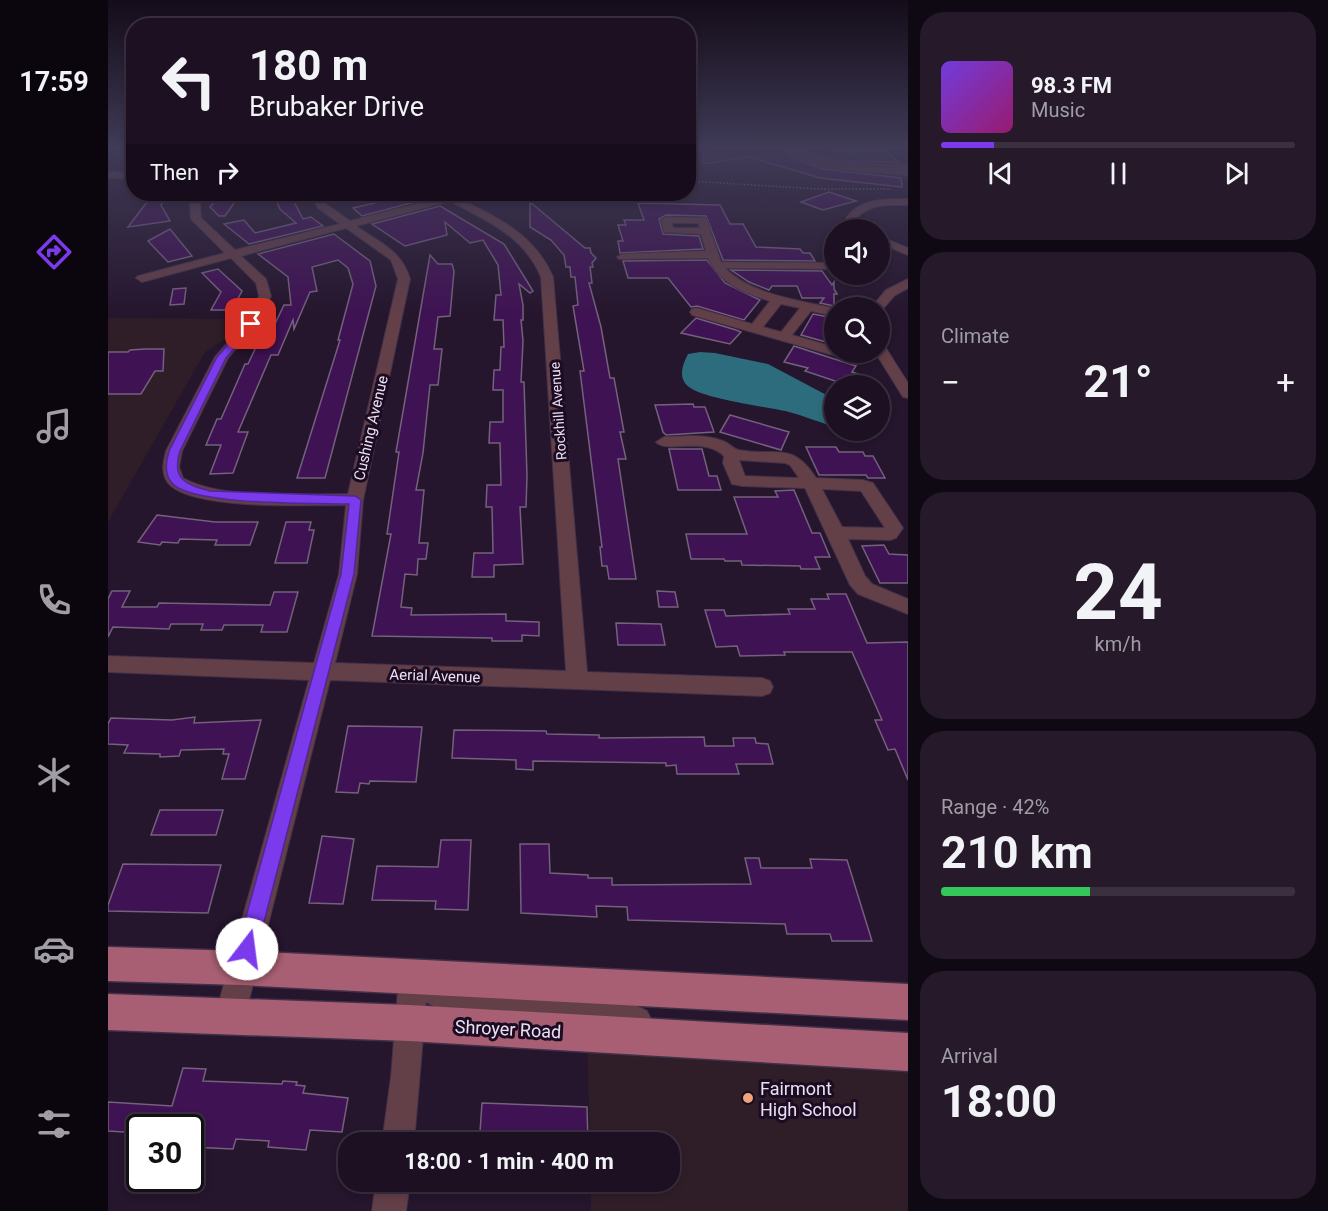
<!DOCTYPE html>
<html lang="en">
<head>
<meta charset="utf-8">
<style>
	:root { --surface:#1c1022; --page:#25192a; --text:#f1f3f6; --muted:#a09da5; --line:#3a3040; --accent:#7c3aed }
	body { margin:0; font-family:Roboto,sans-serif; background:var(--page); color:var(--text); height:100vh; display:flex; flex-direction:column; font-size:22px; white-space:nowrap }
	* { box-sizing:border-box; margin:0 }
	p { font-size:20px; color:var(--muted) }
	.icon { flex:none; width:33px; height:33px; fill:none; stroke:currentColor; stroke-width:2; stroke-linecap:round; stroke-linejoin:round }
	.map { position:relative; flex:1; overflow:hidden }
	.details { display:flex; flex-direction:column; gap:12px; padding:12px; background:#0f0913; width:420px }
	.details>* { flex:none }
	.guide { position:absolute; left:18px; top:18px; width:570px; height:183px; border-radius:24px; box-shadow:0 3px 9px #0003,0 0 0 2px var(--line); background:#1c1022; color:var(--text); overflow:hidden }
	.fabs { position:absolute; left:716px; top:219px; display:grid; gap:12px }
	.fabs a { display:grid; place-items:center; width:66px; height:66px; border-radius:50%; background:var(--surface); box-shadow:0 3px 9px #0003,0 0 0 2px var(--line); font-size:30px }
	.speed { position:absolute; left:18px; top:1114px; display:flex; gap:12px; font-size:30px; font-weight:700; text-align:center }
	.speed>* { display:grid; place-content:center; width:78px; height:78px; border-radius:50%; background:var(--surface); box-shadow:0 3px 9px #0003,0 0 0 2px var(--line); line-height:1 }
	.speed .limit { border:3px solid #111; border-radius:9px; background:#fff; color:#111 }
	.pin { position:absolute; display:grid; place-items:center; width:51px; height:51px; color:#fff; margin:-26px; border-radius:12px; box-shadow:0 3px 9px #0006 }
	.me { position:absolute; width:66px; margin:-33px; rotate:15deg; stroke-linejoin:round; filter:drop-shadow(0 0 4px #0008) }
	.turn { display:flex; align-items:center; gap:21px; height:126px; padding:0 24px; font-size:27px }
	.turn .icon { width:78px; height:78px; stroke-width:2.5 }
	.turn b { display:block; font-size:42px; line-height:51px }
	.then { display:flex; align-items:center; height:57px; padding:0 24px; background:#0003; gap:12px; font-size:22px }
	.big { font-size:45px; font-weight:700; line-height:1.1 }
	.details .widget { flex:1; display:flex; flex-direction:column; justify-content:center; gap:9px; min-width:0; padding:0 21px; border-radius:24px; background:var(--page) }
	.details .dial { align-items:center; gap:0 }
	.dial b { font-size:78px; line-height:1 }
	.song { display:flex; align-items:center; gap:18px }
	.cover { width:72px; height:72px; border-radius:9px; background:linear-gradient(135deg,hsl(260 70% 55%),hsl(320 70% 35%)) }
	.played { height:6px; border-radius:3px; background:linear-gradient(90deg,var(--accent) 15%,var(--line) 15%) }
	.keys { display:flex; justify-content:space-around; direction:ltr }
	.heat { display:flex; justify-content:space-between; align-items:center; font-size:33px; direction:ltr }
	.charge { height:9px; border-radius:4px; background:linear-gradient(90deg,#34c759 42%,var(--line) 0) }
	.trip { position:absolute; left:230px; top:1132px; width:342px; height:60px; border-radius:24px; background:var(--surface); box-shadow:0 3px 9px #0003,0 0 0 2px var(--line); font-weight:700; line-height:60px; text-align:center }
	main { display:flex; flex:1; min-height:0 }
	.dock { display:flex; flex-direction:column; width:108px; justify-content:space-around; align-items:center; background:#0b060e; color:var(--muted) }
	.dock .icon { width:42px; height:42px }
	.dock .current { color:var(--accent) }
	.dock b { font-size:27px; color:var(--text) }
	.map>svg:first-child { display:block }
</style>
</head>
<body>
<main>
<nav class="dock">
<b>17:59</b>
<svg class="icon current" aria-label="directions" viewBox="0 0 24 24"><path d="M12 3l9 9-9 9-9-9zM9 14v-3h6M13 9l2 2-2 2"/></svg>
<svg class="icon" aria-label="music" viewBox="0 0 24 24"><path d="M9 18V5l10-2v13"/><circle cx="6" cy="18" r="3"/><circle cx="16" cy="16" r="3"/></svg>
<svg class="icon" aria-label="phone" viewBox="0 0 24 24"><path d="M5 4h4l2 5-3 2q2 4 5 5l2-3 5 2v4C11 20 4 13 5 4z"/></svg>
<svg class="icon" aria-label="climate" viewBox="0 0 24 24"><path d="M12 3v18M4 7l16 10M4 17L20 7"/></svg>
<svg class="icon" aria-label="car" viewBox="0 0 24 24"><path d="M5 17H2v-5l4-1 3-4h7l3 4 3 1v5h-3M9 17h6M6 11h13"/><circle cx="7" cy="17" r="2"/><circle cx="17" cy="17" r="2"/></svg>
<svg class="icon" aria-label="filters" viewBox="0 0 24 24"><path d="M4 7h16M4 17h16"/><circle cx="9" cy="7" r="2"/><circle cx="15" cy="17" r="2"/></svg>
</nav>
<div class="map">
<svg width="800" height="1211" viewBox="0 0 800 1211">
	<rect width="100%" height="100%" fill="#25152d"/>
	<g fill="#2f1e27">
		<polygon points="0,318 132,319 123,335 97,352 0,522"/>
		<polygon points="479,1033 800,1052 800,1211 483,1211 483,1182 561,1182 561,1143 482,1143"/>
	</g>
	<path fill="#2c6c7c" d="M592,352l15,1 53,11 66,35v28c-15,-5 -30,-11 -45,-15 -21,-5 -85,-13 -100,-25 -12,-9 -6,-23 -1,-33z"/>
	<g fill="#3f1253" stroke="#73617d" stroke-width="1.5">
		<polygon points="601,147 673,147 685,158 716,169 793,178 794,187 712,178 641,157 595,164 596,149 601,149"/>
		<polygon points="688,147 716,147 720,150 740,152 778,151 790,162 729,161 701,154"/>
		<polygon points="721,192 748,201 715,210 693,202"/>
		<polygon points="45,194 61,194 53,205 62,221 20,227"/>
		<polygon points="182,194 195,219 203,217 215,226 141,244 116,224 136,220 147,233 188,223 172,209 166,196"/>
		<polygon points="297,194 304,194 314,200 254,216 245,208 284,199 281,197"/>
		<polygon points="111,196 131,196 117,216 111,216 102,207"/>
		<polygon points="422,202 477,248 482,248 483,253 488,258 484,263 485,267 482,267 484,283 481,283 493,327 502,378 506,378 516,432 512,432 518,459 510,459 528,579 501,579 499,566 494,566 492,547 494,547 472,371 476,371 465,306 470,305 467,277 463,277 462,267 458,267 456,255 443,240 422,227"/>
		<polygon points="530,203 612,205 622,224 635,224 648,247 692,249 695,253 702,253 707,261 615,260 598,216 558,215 551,219 555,234 591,236 595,249 512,253 510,241 515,241 510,225 518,225 516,220 536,220"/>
		<polygon points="332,206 396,244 425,291 422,293 411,284 415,305 415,320 413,320 415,341 413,382 416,382 419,476 418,507 412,507 415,564 386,565 386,577 364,577 366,553 385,553 384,507 378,507 379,485 393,485 392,443 381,443 382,422 395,422 395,390 385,390 386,370 392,370 393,347 396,347 395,320 386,320 388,295 393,295 390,265 375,240 362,243 337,222 339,235 297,246 264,224"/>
		<polygon points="62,229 84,256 60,262 40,241"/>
		<polygon points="226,234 262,261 268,286 217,478 189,478 232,340 230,340 245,284 240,268 230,260 204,267 209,291 202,292 186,329 185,320 170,355 163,355 130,432 140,432 125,473 102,474 113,445 98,445 109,419 113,419 137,364 140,364 149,345 154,345 160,332 163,332 176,305 183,305 180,277 150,254"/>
		<polygon points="322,255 330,264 344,264 346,271 342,316 330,317 326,349 334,349 330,385 322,385 315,453 308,490 316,490 311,543 320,543 318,559 310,559 309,575 297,574 293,607 304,608 303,615 398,614 398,621 431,622 431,636 414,635 414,641 384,641 384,638 264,636 283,534 279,534 291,452 288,452"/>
		<polygon points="599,260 617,283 652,300 636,320 589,306 583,307 560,278 520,278 515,261"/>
		<polygon points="110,269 134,291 124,310 103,310 113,292 94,273"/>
		<polygon points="623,270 714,271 724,285 726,282 726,289 729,294 726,294 726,306 712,303 716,298 694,298 689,286 664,286 661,290 641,282"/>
		<polygon points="78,288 76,304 62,305 65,289"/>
		<polygon points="705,314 726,318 725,344 693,335"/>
		<polygon points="588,318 628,330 633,332 622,344 573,333"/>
		<polygon points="686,346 748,366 744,372 753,375 745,386 742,386 697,371 700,368 676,362"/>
		<polygon points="37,349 56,349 55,371 47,371 33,394 0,394 0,352 20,352 22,350"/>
		<polygon points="585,404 586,407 597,407 606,432 558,435 555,432 547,405"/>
		<polygon points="622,415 681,432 673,450 612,432"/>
		<polygon points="698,447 728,447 731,452 755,452 757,456 765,456 777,478 760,478 758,475 711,475"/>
		<polygon points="561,449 594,449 601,476 609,476 613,490 570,490"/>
		<polygon points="686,490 704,533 712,533 722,557 707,557 712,569 693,569 692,566 634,565 633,561 617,561 616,559 583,559 578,534 639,534 626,497 670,497 667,491"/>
		<polygon points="49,515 107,522 150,522 142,545 107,545 109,540 72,539 70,543 54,542 52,545 30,542"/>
		<polygon points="178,522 203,522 201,530 206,530 199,563 167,563"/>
		<polygon points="776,545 781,554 800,555 800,583 772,583 754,546"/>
		<polygon points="4,591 22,591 14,607 49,607 51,603 162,605 166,592 190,592 179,632 153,632 155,625 116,625 114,630 93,630 95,624 63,624 61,629 5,627 0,637 0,599"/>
		<polygon points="549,591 567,592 570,607 551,607"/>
		<polygon points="719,594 738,594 759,643 800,642 800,780 787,749 780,750 767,720 774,720 744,652 676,652 677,655 632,656 629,646 608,647 597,610 616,610 618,616 682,614 680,609 707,609 703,599 721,599"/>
		<polygon points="508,623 553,624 557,645 510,645"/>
		<polygon points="87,717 86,723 153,720 137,779 114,779 121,754 115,754 116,749 73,750 71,756 52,757 52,754 16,753 20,745 0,744 0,724 3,718 64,720"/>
		<polygon points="240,726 314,727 308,782 262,781 261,784 252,783 250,793 228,792"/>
		<polygon points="346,730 438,731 439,734 491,735 491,738 596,737 597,746 626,746 625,738 647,738 648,743 660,744 665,764 628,764 631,774 569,774 568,765 558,766 558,763 425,761 425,770 408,769 408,760 344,758"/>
		<polygon points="52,810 115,810 108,835 43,835"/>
		<polygon points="214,836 246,839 235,904 201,903"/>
		<polygon points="333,840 363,840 360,910 327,909 328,901 264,900 269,866 330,867"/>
		<polygon points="412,844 441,844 442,873 480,875 480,878 504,878 504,885 643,884 637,858 651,858 653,868 704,868 702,859 739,860 764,941 724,941 722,934 679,934 677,924 520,920 519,907 488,906 489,917 413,913"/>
		<polygon points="15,864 113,865 100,913 0,911 0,905"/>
		<polygon points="75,1068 98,1069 95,1081 174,1084 175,1081 189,1082 188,1085 197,1086 195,1093 240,1098 234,1132 202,1130 198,1150 160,1147 161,1141 128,1139 125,1149 82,1147 82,1128 32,1128 32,1133 0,1131 0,1102 64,1106"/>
		<polygon points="374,1103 479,1107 480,1143 384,1143 384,1133 372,1132"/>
	</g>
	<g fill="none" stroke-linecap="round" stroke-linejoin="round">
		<g stroke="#413148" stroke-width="2">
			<g id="minor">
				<polygon points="580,147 588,147 580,151"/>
				<path d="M675,147h9l16,9 29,7 71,1v6l-16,-2 16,2v6c-36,-5 -99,-2 -125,-29z"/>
				<rect x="0" y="172" width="26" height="6"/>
				<path d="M87,194h10l-5,10 1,14 34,32 105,-26 -22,-16 -8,-14h10l6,10 24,17 93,-24 -4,-3h22l3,2 -4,3c39,19 75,36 93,78l34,395 175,6 8,3 3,6 -3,6 -8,3 -432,-16 -85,336 -5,10 -10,5 -10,-5 -5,-10 94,-336 -201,-8v-16l206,7 25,-89 7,-69c-39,0 -146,5 -175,-19 -11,-10 -8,-23 -5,-35l49,-94 30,-34 14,-27 -3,-13 -25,-25 -89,24 -6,-4 2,-2 87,-23 -34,-34 -1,-15zM342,201c37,20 74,35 91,76l25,394 -231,-8 22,-89 6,-74 47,-221c-8,-28 -31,-37 -54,-53zM238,228l45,32 7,19 -50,215c-46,0 -126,6 -165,-16l-4,-11 3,-16 46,-93 29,-34 14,-28 -5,-17 -25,-23z"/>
				<path d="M800,199v6c-18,0 -38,-2 -51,13l10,12h-11l-10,-12c15,-20 39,-19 62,-19z"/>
				<path d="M558,217l40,1 15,44 113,1v6l-109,-1c24,26 76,33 109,40v8l-23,-5 -19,24 42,12v5l29,2 2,3 -2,3 -5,1 -29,-7 -137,-39 -2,-3 2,-3 4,-1 56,16 18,-23c-26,-8 -50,-17 -62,-43l-89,1 -2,-2 6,-3 83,-3 -5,-17 -37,-2 -3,-12zM564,223h26l2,5h-27zM673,304l19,4 -19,24 -18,-5z"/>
				<polygon points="771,236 800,248 800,255 771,243"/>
				<polygon points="800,279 800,288 786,296 773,311 771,311 771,308 763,308 778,290"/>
				<polygon points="771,344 776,345 800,383 800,398 795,397 767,352 771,352"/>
				<path d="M583,436c11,0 22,1 32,5 6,2 10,8 16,9 36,7 53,-10 77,28l47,2 10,3 30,45 -7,10 -6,2 -42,-1 17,37 7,8 36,15v15l-50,-20 -8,-9 -45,-97 -63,-2 -10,-2 -9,-21 1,-7c-21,-20 -57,-2 -68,-14l8,-5zM631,460l46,3 5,2 9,13 -54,-2zM714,489l39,2 24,37 -43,-1z"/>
				<polygon points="305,963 347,988 478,997 529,1006 539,1011 544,1021 539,1031 529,1036 478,1027 343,1016 318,1002 306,1143 274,1143 283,1077 291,977 295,967"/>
				<polygon points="268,1182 302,1182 298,1211 264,1211"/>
			</g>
		</g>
		<g stroke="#413148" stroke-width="3">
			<g id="major">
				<polygon points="0,147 7,147 0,152"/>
				<polygon points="0,947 134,951 800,984 800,1020 134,985 0,981"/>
				<polygon points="0,994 301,1005 800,1033 800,1071 301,1041 0,1030"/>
			</g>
		</g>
		<polyline stroke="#83758a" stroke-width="1.5" stroke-dasharray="1.5 2" stroke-linecap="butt" points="580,181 710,189 783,189"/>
		<use href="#minor" fill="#633f48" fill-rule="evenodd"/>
		<use href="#major" fill="#a95f73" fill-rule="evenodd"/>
	</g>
	<linearGradient id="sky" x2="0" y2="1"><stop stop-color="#140c19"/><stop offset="0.47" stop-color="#403b57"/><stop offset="1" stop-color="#403b57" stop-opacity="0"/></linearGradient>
	<rect width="800" height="316" fill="url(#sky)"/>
	<path fill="#7c3aed" stroke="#51269a" stroke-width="1.5" d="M140,322l8,2 -30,34 -46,93c-9,29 6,33 30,40l145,5 6,4 -7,74 -97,375 -3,7 -7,3 -7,-3 -3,-7 104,-375 8,-70c-33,-1 -161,2 -178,-22 -7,-9 -5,-21 -2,-31l48,-94z"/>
	<circle fill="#f0a27a" stroke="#1b0c23" stroke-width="2" cx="640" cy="1098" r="6"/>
	<g text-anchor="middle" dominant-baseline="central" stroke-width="6" stroke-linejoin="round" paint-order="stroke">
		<g font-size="14" fill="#ebe0f1" stroke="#1b0c23">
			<text transform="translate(450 411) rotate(-94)">Rockhill Avenue</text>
		</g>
		<g font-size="15" fill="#ebe0f1" stroke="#1b0c23">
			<text transform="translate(263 428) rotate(-77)">Cushing Avenue</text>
			<text transform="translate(327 676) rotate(2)">Aerial Avenue</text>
		</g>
		<g font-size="18" fill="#ebe0f1" stroke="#1b0c23">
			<text transform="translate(400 1029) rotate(3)">Shroyer Road</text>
		</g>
		<g font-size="18" fill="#ebe0f1" stroke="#1b0c23" text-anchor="start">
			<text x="652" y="1088">Fairmont<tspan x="652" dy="21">High School</tspan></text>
		</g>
	</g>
</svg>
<div class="fabs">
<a><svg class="icon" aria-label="sound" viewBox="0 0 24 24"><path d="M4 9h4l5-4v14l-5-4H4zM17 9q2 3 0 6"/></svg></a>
<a><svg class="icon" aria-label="search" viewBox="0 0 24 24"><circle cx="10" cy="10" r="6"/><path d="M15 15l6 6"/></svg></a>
<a><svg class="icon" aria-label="layers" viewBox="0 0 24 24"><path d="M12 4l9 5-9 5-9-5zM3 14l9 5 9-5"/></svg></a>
</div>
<div class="speed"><div class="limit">30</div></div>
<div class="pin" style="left:143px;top:324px;background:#d93025"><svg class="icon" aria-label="arrive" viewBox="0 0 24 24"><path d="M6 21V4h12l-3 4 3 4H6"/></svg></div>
<svg class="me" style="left:139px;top:949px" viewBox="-20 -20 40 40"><circle r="19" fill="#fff"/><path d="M0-13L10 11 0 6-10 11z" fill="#7c3aed"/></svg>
<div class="trip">18:00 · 1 min · 400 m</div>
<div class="guide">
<div class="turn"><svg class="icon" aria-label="left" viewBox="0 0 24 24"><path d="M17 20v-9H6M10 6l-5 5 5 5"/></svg><div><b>180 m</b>Brubaker Drive</div></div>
<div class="then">Then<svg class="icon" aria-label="right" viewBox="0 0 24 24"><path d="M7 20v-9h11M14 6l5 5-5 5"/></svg></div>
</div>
</div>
<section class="details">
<div class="widget">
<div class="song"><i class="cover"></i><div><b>98.3 FM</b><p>Music</p></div></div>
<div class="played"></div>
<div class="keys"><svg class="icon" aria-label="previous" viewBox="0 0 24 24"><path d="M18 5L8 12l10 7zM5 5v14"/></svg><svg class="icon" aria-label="pause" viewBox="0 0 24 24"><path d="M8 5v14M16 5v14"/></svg><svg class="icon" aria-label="next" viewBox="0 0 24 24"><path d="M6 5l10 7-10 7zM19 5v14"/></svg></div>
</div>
<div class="widget"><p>Climate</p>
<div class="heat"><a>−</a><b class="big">21°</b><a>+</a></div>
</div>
<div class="widget dial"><b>24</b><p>km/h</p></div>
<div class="widget"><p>Range · 42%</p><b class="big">210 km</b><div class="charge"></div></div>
<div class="widget"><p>Arrival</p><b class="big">18:00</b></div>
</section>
</main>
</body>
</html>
